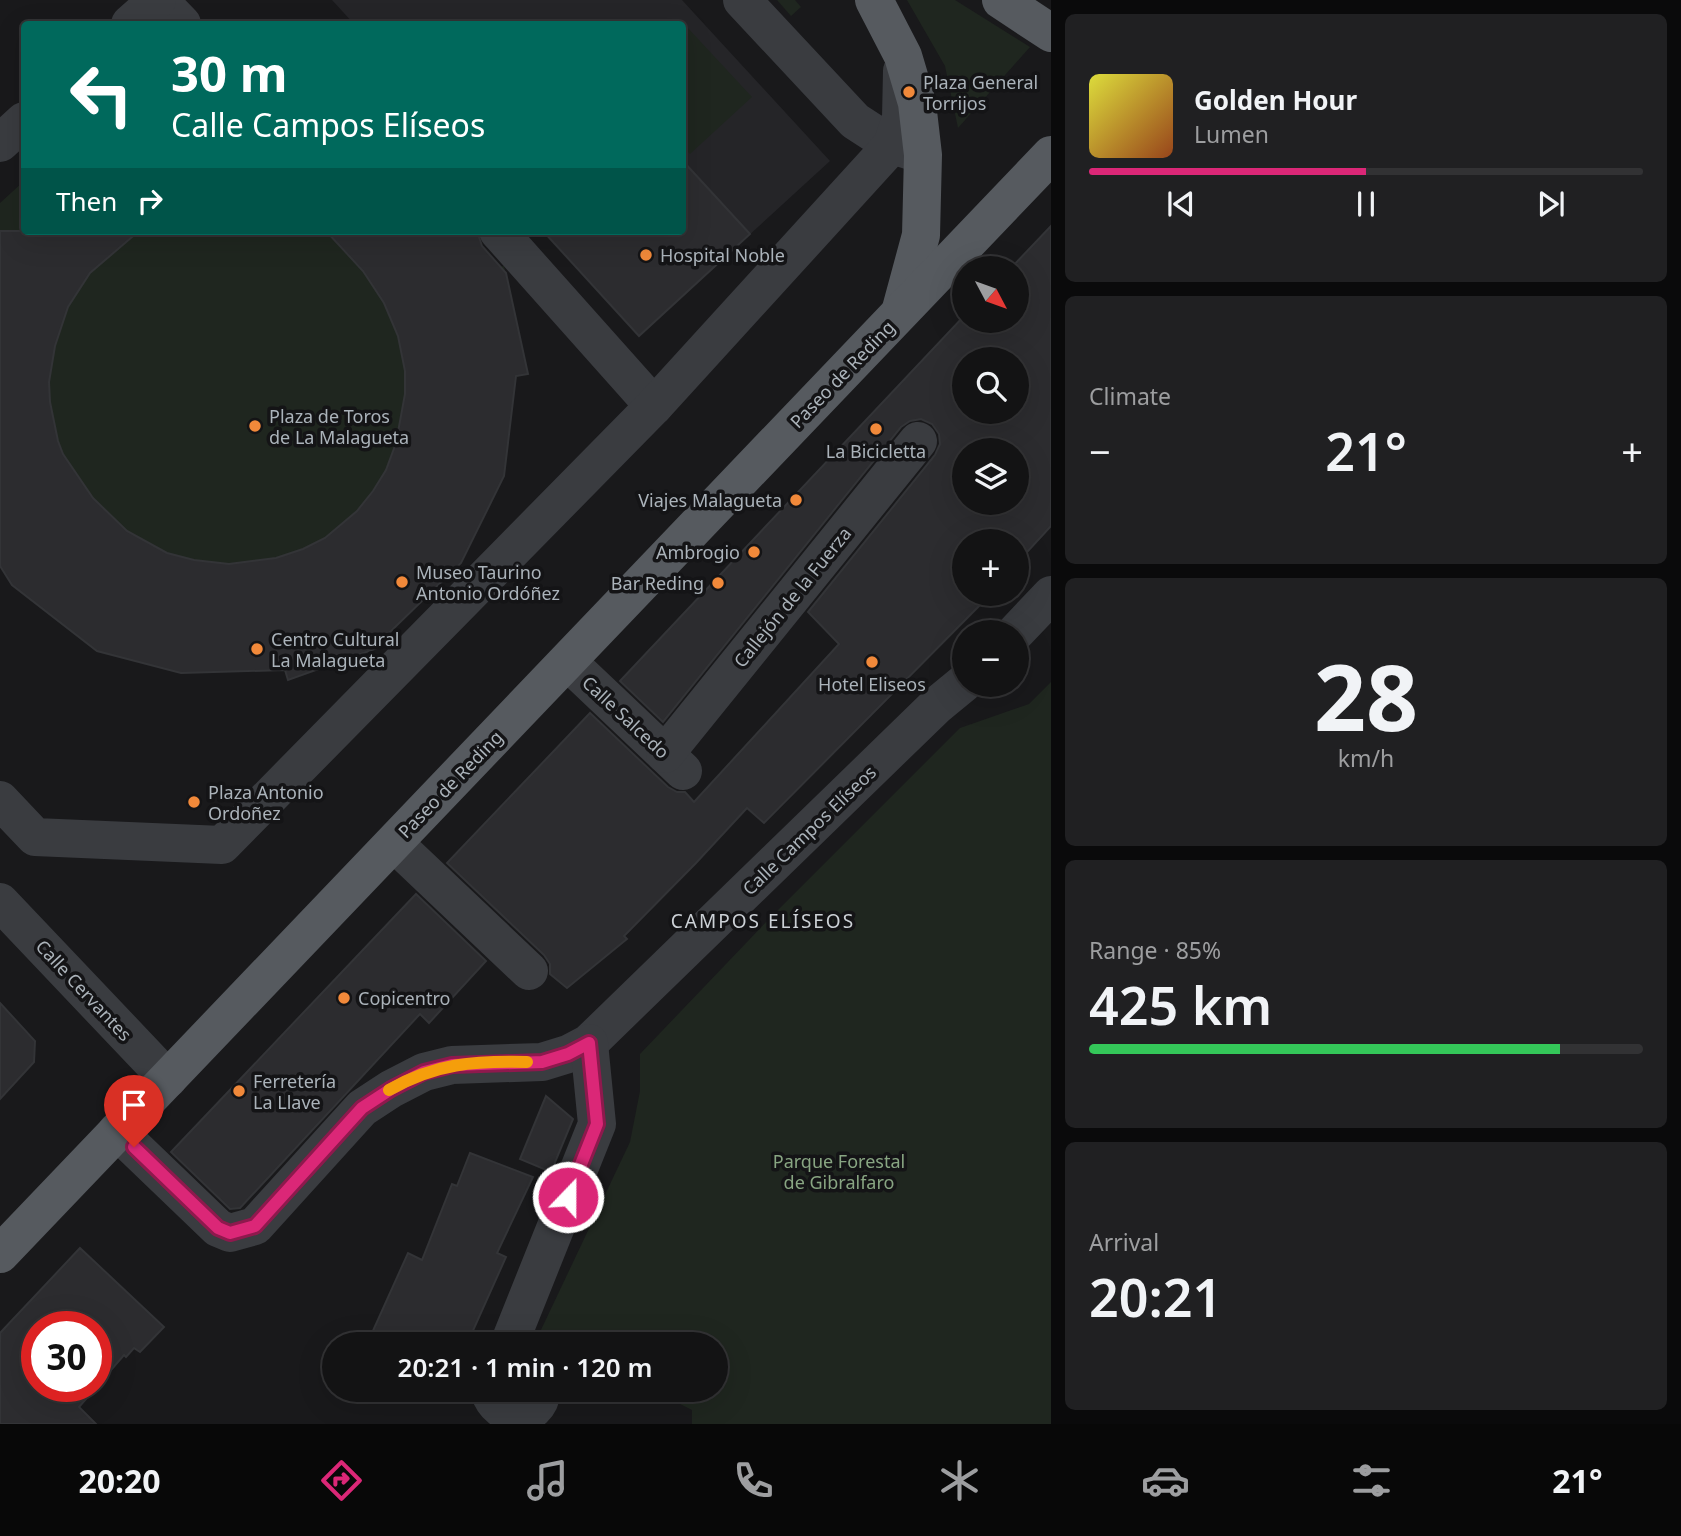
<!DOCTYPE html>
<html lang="en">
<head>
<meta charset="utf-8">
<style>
	:root { --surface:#131314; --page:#202022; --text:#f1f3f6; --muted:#9d9ea0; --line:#323234; --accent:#db2777 }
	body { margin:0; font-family:"Noto Sans",sans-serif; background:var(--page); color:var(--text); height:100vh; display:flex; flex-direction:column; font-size:26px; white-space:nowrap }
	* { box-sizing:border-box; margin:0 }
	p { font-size:23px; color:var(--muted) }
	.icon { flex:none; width:38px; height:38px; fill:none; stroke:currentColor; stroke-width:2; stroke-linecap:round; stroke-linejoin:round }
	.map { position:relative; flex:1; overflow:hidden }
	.drawer { display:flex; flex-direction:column; gap:14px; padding:14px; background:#0a0a0b; width:630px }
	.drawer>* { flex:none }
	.top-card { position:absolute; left:21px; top:21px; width:665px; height:214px; border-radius:7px; box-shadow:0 7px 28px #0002,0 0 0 2px var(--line); background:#00695c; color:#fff; overflow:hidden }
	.needle { width:46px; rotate:131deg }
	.controls { position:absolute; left:952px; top:256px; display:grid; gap:14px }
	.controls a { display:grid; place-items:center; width:77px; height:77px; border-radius:50%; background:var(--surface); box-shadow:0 7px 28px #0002,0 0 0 2px var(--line); font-size:35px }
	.speed { position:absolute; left:21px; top:1311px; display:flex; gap:14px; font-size:35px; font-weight:700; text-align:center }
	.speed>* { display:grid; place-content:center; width:91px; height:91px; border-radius:50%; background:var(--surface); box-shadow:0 7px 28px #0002,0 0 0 2px var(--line); line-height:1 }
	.speed .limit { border:10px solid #d22; background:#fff; color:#111 }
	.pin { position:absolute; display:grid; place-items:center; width:60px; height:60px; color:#fff; margin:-72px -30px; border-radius:50% 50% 50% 0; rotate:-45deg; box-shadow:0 0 7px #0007 }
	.pin .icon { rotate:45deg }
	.me { position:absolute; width:77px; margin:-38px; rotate:22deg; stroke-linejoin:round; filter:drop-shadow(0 0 5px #0008) }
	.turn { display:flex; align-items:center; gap:24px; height:147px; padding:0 35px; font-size:32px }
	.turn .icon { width:91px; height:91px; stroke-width:2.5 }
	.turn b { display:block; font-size:49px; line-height:60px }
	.then { display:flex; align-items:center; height:66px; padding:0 35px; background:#0003; gap:14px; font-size:26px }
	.big { font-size:52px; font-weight:600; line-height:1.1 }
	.drawer .card { flex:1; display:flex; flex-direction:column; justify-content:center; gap:10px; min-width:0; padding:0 24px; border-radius:10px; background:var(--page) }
	.drawer .dial { align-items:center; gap:0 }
	.dial b { font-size:91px; line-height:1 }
	.song { display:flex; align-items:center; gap:21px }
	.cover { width:84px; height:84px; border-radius:10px; background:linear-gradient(135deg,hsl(60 70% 55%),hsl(20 70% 35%)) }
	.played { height:7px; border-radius:4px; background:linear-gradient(90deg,var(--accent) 50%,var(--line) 50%) }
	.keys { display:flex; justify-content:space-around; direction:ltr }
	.heat { display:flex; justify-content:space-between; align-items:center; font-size:38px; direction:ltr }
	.charge { height:10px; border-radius:5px; background:linear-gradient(90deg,#34c759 85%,var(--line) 0) }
	.trip { position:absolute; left:322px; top:1332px; width:406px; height:70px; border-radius:35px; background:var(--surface); box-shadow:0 7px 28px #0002,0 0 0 2px var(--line); font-weight:600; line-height:70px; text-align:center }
	.dock { display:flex; height:112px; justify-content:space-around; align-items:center; background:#080808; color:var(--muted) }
	.dock .icon { width:49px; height:49px }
	.dock .current { color:var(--accent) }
	.dock b { font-size:32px; color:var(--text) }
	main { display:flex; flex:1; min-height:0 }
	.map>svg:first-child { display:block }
</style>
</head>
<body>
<main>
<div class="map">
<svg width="1051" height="1424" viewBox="0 0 1051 1424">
	<rect width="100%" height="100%" fill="#19191b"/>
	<polygon fill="#252528" points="332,0 682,0 830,161 639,336 603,296 682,231 682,24 354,24"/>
	<g fill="#1f261f">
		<polygon points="777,0 795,0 801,7 791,16"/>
		<polygon points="907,0 955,0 1030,47 958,128 945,66"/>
		<polygon points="686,26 752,97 690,154 682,146 682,29"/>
		<polygon points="24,181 24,231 469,231 493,268 504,266 528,374 516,377 504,476 461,563 391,632 394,642 288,680 284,670 181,673 97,651 12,585 0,566 0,203"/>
		<polygon points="1051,682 1051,1424 692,1424 692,1410 652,1390 716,1390 716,1344 564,1344 540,1332 630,1142 640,1091 640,1054 768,920 960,728 1029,704"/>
	</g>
	<g fill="#2c2c2f" stroke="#333437" stroke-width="2" fill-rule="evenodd">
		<polygon points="682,160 750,234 639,336 543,231 682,231"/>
		<path d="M1051,226v300l-34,37v-22h-53v52h27l-4,5 -223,225 -17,-15 -51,55 -72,73 3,3 -60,49 -17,-14v-10l-6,-9 -97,-92 143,-150 78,74 9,5h8l9,10 145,-158 -31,-32 127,-157 5,-11 -1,-10 -7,-10 -11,-5 -11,2 -9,6 -238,295 -43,-41 344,-365v4h53v-52h-6zM964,359h53v52h-53zM964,450h53v52h-53z"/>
		<polygon points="0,231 139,231 90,273 68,307 55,346 49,382 50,402 58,441 63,454 93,498 127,531 167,553 194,560 229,564 276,558 303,549 325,538 357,511 373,491 386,470 396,443 405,394 405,371 398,336 384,303 363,271 326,231 477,231 482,246 506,273 528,374 516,376 504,476 461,563 390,632 393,640 389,644 288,680 285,670 181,673 97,651 12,585 0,566"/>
		<polygon points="416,894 486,961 429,1023 420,1014 240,1208 230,1209 171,1152"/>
		<polygon points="0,1003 35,1041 34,1062 0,1099"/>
		<polygon points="546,1096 573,1119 551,1172 520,1159"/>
		<polygon points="470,1153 533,1177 497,1253 506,1257 467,1344 367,1344 408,1253 422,1260 452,1184 457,1186"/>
		<path d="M80,1248l84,79 -24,25 -6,-4 -8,9 -2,-2 -45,52 17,17h-96v-91zM37,1326h59v60h-59z"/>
	</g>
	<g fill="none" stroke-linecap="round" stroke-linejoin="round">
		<g stroke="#3a3c40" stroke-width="38">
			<polyline points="159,0 182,24"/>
			<polyline points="742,0 855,121 892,145 917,153"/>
			<polyline points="130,24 157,0"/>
			<polyline points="0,143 24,121"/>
			<polyline points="498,231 654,406"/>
			<polyline points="1016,632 1051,595"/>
			<polyline points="568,662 683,771"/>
			<polyline points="665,754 918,441"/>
			<polyline points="0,800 35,837 222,845 654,406 892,145 901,118 902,71"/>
			<polyline points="394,843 529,971"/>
			<polyline points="0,902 168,1079"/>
			<polyline points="117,1131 218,1228 230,1233 255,1226 362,1108 391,1089 424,1072 452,1065 542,1062 568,1054 589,1043 936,706 964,683"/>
			<polyline points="509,1344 597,1124 589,1043"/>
			<path d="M489,1390c9,32 50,33 53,0"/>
		</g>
		<g stroke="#565a5f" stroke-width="38">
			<polyline points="874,0 903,56 917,103 923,155 921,235 901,309"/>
			<polyline points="1001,0 1051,33"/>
			<polyline points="0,1254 1051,155"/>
		</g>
	</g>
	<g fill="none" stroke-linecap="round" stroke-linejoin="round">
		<g stroke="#8e194d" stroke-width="18">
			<polyline id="route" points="134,1147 218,1228 230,1233 255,1226 362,1108 391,1089 424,1072 452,1065 542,1062 568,1054 589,1043 597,1124 568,1197"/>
		</g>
		<use href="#route" stroke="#db2777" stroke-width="12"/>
		<path stroke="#f59e0b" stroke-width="12" d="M389,1090c47,-27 85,-29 138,-28"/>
	</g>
	<g fill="#f1893a" stroke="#141416" stroke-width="2.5">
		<circle cx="909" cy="92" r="7"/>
		<circle cx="646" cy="255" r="7"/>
		<circle cx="255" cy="426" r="7"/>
		<circle cx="876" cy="429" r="7"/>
		<circle cx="796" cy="500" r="7"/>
		<circle cx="754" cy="552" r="7"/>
		<circle cx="402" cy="582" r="7"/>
		<circle cx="718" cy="583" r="7"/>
		<circle cx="257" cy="649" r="7"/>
		<circle cx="872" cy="662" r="7"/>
		<circle cx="194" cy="802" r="7"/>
		<circle cx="344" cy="998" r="7"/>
		<circle cx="239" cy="1091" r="7"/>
	</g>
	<g text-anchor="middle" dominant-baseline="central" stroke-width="7" stroke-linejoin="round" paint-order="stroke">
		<g font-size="18" fill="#abb3ba" stroke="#141416" text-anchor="start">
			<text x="923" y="82">Plaza General<tspan x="923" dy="21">Torrijos</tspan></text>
			<text x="660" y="255">Hospital Noble</text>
			<text x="269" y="416">Plaza de Toros<tspan x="269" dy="21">de La Malagueta</tspan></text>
			<text x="876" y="451" text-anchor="middle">La Bicicletta</text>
			<text x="782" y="500" text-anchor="end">Viajes Malagueta</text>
			<text x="740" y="552" text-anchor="end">Ambrogio</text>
			<text x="416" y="572">Museo Taurino<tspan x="416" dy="21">Antonio Ordóñez</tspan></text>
			<text x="704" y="583" text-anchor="end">Bar Reding</text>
			<text x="271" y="639">Centro Cultural<tspan x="271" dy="21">La Malagueta</tspan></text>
			<text x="872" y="684" text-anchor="middle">Hotel Eliseos</text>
			<text x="208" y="792">Plaza Antonio<tspan x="208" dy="21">Ordoñez</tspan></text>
			<text x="358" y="998">Copicentro</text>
			<text x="253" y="1081">Ferretería<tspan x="253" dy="21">La Llave</tspan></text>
		</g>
		<g font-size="18" fill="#abb3ba" stroke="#141416">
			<text transform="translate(842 374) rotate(-46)">Paseo de Reding</text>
			<text transform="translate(792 597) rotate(-51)">Callejón de la Fuerza</text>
			<text transform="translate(626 717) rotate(43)">Calle Salcedo</text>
			<text transform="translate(450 784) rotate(-46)">Paseo de Reding</text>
			<text transform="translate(809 830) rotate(-44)">Calle Campos Elíseos</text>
			<text transform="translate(84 990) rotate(47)">Calle Cervantes</text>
		</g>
		<g font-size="18" fill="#88a582" stroke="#141416">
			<text x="839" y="1161">Parque Forestal<tspan x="839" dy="21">de Gibralfaro</tspan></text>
		</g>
		<g font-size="19" letter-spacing="2" fill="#ccd1d6" stroke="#141416">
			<text x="763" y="921">CAMPOS ELÍSEOS</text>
		</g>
	</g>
</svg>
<div class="controls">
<a><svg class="needle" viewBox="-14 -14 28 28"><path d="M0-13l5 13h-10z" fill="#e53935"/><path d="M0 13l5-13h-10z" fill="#9d9ea0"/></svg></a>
<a><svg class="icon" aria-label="search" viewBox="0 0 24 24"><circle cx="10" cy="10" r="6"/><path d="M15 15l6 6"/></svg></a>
<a><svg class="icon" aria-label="layers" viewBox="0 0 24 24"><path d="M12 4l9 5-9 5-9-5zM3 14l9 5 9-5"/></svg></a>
<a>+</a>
<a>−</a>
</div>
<div class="speed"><div class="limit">30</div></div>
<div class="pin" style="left:134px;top:1147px;background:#d93025"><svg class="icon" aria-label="arrive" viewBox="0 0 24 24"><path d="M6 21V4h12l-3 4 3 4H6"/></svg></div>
<svg class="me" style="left:568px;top:1197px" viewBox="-20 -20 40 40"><circle r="17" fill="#db2777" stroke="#fff" stroke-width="3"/><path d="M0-11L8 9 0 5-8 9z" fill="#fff"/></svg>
<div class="trip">20:21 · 1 min · 120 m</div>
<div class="top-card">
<div class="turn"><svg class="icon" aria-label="left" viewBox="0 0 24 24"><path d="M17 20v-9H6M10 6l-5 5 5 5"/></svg><div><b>30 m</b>Calle Campos Elíseos</div></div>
<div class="then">Then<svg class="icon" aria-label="right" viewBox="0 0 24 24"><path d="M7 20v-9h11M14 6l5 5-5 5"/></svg></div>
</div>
</div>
<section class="drawer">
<div class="card">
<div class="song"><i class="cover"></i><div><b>Golden Hour</b><p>Lumen</p></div></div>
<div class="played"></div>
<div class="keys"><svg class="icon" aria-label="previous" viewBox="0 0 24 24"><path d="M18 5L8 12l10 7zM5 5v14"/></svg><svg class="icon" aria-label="pause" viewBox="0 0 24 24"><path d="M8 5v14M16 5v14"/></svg><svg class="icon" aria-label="next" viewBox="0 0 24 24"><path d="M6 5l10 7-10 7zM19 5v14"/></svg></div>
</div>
<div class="card"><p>Climate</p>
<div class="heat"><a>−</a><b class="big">21°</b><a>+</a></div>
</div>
<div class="card dial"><b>28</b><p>km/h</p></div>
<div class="card"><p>Range · 85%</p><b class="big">425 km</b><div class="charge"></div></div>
<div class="card"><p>Arrival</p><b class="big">20:21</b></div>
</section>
</main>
<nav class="dock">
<b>20:20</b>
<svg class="icon current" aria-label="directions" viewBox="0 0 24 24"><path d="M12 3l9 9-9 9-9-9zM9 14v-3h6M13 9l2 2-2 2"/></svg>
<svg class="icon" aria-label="music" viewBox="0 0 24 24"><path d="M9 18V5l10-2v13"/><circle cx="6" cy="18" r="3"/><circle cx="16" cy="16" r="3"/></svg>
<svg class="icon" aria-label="phone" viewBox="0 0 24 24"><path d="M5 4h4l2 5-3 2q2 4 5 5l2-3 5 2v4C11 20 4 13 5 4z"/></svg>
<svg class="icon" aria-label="climate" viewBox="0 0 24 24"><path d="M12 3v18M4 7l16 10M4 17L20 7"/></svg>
<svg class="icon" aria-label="car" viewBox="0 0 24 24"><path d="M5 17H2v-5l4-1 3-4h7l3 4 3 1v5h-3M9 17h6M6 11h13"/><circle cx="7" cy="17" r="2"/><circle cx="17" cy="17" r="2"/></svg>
<svg class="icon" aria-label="filters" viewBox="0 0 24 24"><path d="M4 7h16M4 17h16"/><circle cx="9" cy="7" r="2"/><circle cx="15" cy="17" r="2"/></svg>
<b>21°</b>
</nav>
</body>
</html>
